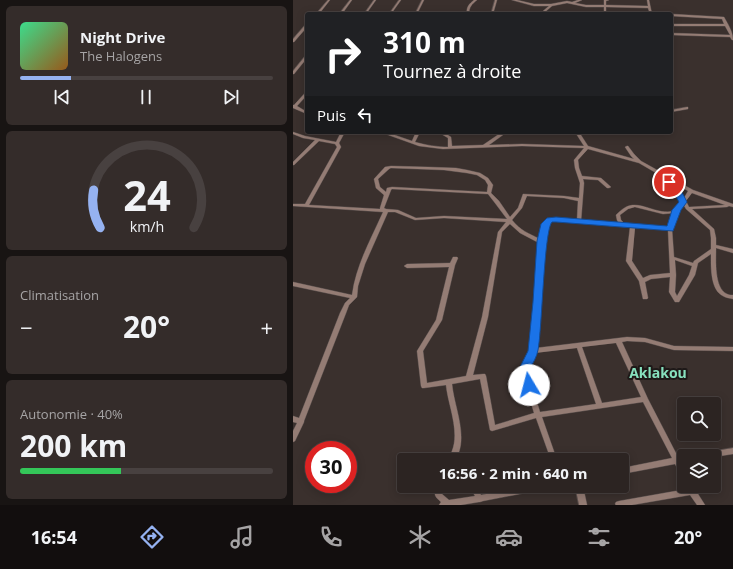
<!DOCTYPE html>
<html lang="fr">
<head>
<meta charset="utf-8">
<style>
	:root { --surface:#2c2422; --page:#342c2a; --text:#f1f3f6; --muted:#a6a4a5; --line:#484140; --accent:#95b2f1 }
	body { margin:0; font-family:"Open Sans",sans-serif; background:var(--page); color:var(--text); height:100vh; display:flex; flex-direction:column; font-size:15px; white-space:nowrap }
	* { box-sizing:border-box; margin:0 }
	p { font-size:13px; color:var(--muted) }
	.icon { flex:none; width:22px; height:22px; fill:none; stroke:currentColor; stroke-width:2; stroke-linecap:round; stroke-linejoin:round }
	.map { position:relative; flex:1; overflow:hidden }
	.sheet { display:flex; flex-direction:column; gap:6px; padding:6px; background:#181413; width:293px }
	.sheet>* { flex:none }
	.hud { position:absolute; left:12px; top:12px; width:368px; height:122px; border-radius:4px; box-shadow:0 2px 10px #0003,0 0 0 1px var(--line); background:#202124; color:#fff; overflow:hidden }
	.buttons { position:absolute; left:384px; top:397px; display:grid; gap:8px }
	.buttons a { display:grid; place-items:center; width:44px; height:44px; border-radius:4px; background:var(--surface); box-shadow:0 2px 10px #0003,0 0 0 1px var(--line); font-size:20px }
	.speed { position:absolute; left:12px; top:441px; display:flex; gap:8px; font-size:20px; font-weight:700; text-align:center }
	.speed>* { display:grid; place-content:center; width:52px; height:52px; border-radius:50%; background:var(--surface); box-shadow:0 2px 10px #0003,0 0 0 1px var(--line); line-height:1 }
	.speed .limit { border:6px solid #d22; background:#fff; color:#111 }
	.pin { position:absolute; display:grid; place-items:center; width:34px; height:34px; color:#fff; margin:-17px; border:2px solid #fff; border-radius:50%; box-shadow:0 1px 4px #0007 }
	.me { position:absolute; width:44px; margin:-22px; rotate:352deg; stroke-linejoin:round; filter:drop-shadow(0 0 3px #0008) }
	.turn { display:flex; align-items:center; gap:14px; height:84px; padding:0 12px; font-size:18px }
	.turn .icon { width:52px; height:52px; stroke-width:2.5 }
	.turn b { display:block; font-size:28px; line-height:34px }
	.then { display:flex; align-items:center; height:38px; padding:0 12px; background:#0003; gap:8px; font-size:15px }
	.big { font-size:30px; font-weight:700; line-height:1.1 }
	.sheet .card { flex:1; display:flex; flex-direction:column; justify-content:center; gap:6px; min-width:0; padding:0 14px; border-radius:6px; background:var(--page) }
	.sheet .dial { align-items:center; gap:0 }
	.dial svg { height:104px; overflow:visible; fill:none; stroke:var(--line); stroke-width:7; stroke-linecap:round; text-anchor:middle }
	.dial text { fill:var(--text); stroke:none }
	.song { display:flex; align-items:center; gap:12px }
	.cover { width:48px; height:48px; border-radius:6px; background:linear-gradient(135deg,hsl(150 70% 55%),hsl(30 70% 35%)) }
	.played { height:4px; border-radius:2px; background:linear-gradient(90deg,var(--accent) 20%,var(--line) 20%) }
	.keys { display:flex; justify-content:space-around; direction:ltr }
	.heat { display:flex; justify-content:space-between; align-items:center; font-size:22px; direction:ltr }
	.charge { height:6px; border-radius:3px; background:linear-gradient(90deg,#34c759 40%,var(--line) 0) }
	.trip { position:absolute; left:104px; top:453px; width:232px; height:40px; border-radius:4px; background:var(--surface); box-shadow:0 2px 10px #0003,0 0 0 1px var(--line); font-weight:700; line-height:40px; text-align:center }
	.menu { display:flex; height:64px; justify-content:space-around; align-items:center; background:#120e0e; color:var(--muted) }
	.menu .icon { width:28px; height:28px }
	.menu .selected { color:var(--accent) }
	.menu b { font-size:18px; color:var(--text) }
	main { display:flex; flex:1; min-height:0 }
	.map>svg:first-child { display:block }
</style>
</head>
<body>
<main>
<section class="sheet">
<div class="card">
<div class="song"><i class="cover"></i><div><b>Night Drive</b><p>The Halogens</p></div></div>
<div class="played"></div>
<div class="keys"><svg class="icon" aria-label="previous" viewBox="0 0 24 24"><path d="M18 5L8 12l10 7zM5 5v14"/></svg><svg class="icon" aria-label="pause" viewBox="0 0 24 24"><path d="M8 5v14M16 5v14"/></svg><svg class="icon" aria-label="next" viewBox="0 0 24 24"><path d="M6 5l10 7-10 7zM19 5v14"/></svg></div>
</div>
<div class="card dial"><svg viewBox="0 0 100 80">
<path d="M14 69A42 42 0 1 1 86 69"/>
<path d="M14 69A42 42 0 0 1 9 40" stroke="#95b2f1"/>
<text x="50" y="56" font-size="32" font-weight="700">24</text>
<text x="50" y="72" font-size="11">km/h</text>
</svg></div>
<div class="card"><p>Climatisation</p>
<div class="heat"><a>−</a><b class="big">20°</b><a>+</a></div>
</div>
<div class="card"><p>Autonomie · 40%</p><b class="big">200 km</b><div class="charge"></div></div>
</section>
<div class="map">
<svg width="440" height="505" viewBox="0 0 440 505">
	<rect width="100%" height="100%" fill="#3a302d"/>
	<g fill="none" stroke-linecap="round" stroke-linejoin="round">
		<g stroke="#584e4c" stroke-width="1">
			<g id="minor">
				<polygon points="35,0 37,0 26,14 23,14"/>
				<polygon points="57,0 59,0 49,14 46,14"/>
				<polygon points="81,0 83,0 73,14 71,14"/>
				<polygon points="106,0 108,0 98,14 96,14"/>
				<polygon points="129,0 131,0 124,14 122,14"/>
				<path d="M181,0h3c-5,4 -8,7 -8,14h-2c-1,-7 2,-10 7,-14z"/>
				<polygon points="202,0 204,0 200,14 198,14"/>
				<polygon points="219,0 224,0 241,4 258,4 274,1 279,2 285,0 289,0 282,3 293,5 311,5 311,0 316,0 313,1 313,5 355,6 354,0 356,0 359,14 357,14 355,8 313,7 313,14 311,14 311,7 293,7 274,3 259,6 252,12 252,14 250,14 250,11 256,6 241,6"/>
				<polygon points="230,13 236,13 237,14 229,14"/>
				<path d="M378,14l53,3c4,7 9,15 9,23h-1l-2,-3 -59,-2v-2l59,2 -5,-9h-54v-2h53l-2,-5 -51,-3z"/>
				<polygon points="13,24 14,24 14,27 1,42 0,42 0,39"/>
				<polygon points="13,55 14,55 14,58 1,74 0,74 0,71"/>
				<polygon points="13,92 14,92 14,95 4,106 14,112 14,114 0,108 0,105 1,105"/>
				<polygon points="394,107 395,107 395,109 378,112 378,110"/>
				<path d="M0,132l12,4 31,6 5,-10h4l-6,11 2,4 -32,58 71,4v-1l4,-13 -8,-7 -2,-9 11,-12 6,-1 37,1 28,1 11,2 13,3 8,5 5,7 -2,8 8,8 11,16 8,-9 5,-14 41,2 15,2 1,-15 -5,-15 -1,-8 10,-12 -62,-2 -79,3 -24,-3 -39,-14h6l26,9 4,-9h4l-5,10c10,3 23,5 33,5v-9l-10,-6h5l8,5 1,9 31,-1 19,-13h5l-18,13 33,-1 62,2 -9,-14h4l9,14 46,13 -3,-3 -6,-9 2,-1h1l6,8 7,7 52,29 40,14v3l-4,-1 -2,1 -35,2 22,20 2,9v7l17,4v4l-17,-5c0,12 -2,40 11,46 2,1 4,1 6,1v4c-3,-1 -7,-1 -10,-3 -13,-6 -12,-30 -12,-42l-13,9 -3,12 -16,27h-4l-6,-10 1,-15 -19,2 -6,3 3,16 -1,1h-4l-4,-18 -13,-20 4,-34h-6l-68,-6h-5l-4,3 -3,17 -3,61 -5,46 91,-11 18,1 29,8 59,1v4l-59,-1 -29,-8 -18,-1 -5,1 26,57 30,58 6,-1v6l-3,1 3,5v10l-2,-1 -7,-13 -53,10v-6l50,-10 -29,-56 -101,15 15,43h-6l-15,-42 -44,13 -2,-1 -10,-51 -28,5c2,21 14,47 7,68 -1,2 -3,5 -5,8h-6c1,-3 3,-6 4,-9 8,-20 -4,-46 -6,-66l-22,3h-2l-1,-2 -4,-35 19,-31 13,-53 -42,1 -3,-2 3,-2 43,-1 3,-6h4l1,1 -3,7 -13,55 -19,31 4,32 39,-7 16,-59 16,-85 8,-10 -62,-4 -29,2 -20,-8h-7l-23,52 -7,22 -1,11 -8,8 -3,8 -42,108v1l-9,19 -2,1v-11l4,-8 -4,-1v-6l6,2 41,-105 5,-10 5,-5 -57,-12v-4l59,13c4,-30 19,-56 31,-83l-90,-6v-2h12l32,-57 -2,-3 -16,-3 -25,24h-1v-3l22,-22 -12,-2 -10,-4zM295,149l51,14 24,14v2l11,11 7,11c-1,2 -3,6 -5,8 -14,10 -35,-10 -50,-2 -4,2 -7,5 -10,8l1,5 2,4 -38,-3 3,-38 -1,-4 15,1 9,8h2l2,-1 -10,-9 -19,-2 -3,-8 -1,-8zM98,168l53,2 23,3 10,2 8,5 3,5 -1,7 -95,-5 -5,1 -1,4 -6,-5 -2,-8 11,-10zM378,181l17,10 -4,7 -6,-10zM99,189l96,5 7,9 12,16 -63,-3 -28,2 -18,-8 -12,-1 -2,-1 7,-18zM399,193l33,12 -36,2 -3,-6zM234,196l37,2 14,3 -1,19 -27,-1 -7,4 -3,16c-12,-6 -19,-8 -28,-19l10,-12zM390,204l3,5 24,21 1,8v11l-17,12 -1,2 -19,-6 -2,-28 7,-19zM342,207l28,7 11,-1 -6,14 -43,-3 -4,-4 -1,-5 8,-6zM217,224l10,9 19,10 -4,59 -5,49 -9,18 13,44 -39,12 -9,-49 -1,-2h-2l-10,1 15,-58 14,-85zM342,228l33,2 2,43 -20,2 -7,3 -11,-17zM382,260l17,6 -3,9 -12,21 -2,-4 1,-17zM323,343l25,54 -39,6 -20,-56zM284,348l19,56 -56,8 -13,-43 8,-16z"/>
				<polygon points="440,448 440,454 421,457 421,456 406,456 407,454 409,453"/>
				<path d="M143,486h8l-2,8 7,6 26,-4 -6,-10h8l4,9 48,-9h21l-2,2 -2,1 -63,12 -3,1h-1l-18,3h-22l2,-3c-7,-6 -7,-7 -5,-16z"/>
				<polygon points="282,486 290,486 294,505 286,505"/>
				<polygon points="392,486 400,486 412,505 404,505 397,495 339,505 323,505 322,504 323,502 326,501 394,489"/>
			</g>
		</g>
		<use href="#minor" fill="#947c74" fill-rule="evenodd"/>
	</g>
	<path fill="#1a73e8" stroke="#114b97" d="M376,179c9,4 14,15 18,23l-6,8 -8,21 -117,-9h-4c-8,8 -10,108 -14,128 -1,6 -5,13 -8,19l5,16 -2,3 -4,1 -4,-1 -6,-19 9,-18 5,-49 4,-61 4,-17 6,-6 9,-1 111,9 5,-16 7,-8 -7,-12 -7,-8z"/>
	<g text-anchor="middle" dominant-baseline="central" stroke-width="4" stroke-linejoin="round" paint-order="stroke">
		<g font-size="14" font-weight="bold" fill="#87e1be" stroke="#1e1918">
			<text x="365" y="372">Aklakou</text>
		</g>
	</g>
</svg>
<div class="buttons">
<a><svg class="icon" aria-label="search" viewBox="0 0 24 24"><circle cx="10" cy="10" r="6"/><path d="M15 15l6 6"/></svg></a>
<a><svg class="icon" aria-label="layers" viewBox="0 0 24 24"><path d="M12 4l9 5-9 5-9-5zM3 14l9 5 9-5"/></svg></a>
</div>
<div class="speed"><div class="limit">30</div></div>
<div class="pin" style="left:376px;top:182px;background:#d93025"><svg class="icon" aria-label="arrive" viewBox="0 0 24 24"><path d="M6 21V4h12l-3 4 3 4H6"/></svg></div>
<svg class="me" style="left:236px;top:385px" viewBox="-20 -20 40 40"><circle r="19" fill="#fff"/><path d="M0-13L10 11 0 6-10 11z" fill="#1a73e8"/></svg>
<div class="trip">16:56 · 2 min · 640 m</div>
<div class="hud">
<div class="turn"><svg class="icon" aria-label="right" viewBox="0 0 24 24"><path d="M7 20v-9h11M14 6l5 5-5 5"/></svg><div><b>310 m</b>Tournez à droite</div></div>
<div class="then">Puis<svg class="icon" aria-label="left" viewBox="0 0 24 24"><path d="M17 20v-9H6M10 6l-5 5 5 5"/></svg></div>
</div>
</div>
</main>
<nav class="menu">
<b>16:54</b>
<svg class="icon selected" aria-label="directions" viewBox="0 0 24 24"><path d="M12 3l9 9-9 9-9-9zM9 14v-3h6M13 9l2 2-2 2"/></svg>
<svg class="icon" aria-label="music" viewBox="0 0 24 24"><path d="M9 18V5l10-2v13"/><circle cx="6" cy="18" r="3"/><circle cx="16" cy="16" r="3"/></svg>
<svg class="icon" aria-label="phone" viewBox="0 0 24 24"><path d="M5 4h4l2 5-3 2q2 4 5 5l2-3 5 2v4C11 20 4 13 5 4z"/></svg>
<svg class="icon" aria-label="climate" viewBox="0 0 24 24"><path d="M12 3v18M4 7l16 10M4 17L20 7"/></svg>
<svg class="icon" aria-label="car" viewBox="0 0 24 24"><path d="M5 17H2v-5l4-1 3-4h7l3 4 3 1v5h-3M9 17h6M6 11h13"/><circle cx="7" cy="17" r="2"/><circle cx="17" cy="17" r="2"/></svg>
<svg class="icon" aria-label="filters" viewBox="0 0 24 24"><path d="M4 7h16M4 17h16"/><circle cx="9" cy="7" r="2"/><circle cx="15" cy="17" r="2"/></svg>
<b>20°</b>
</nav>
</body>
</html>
